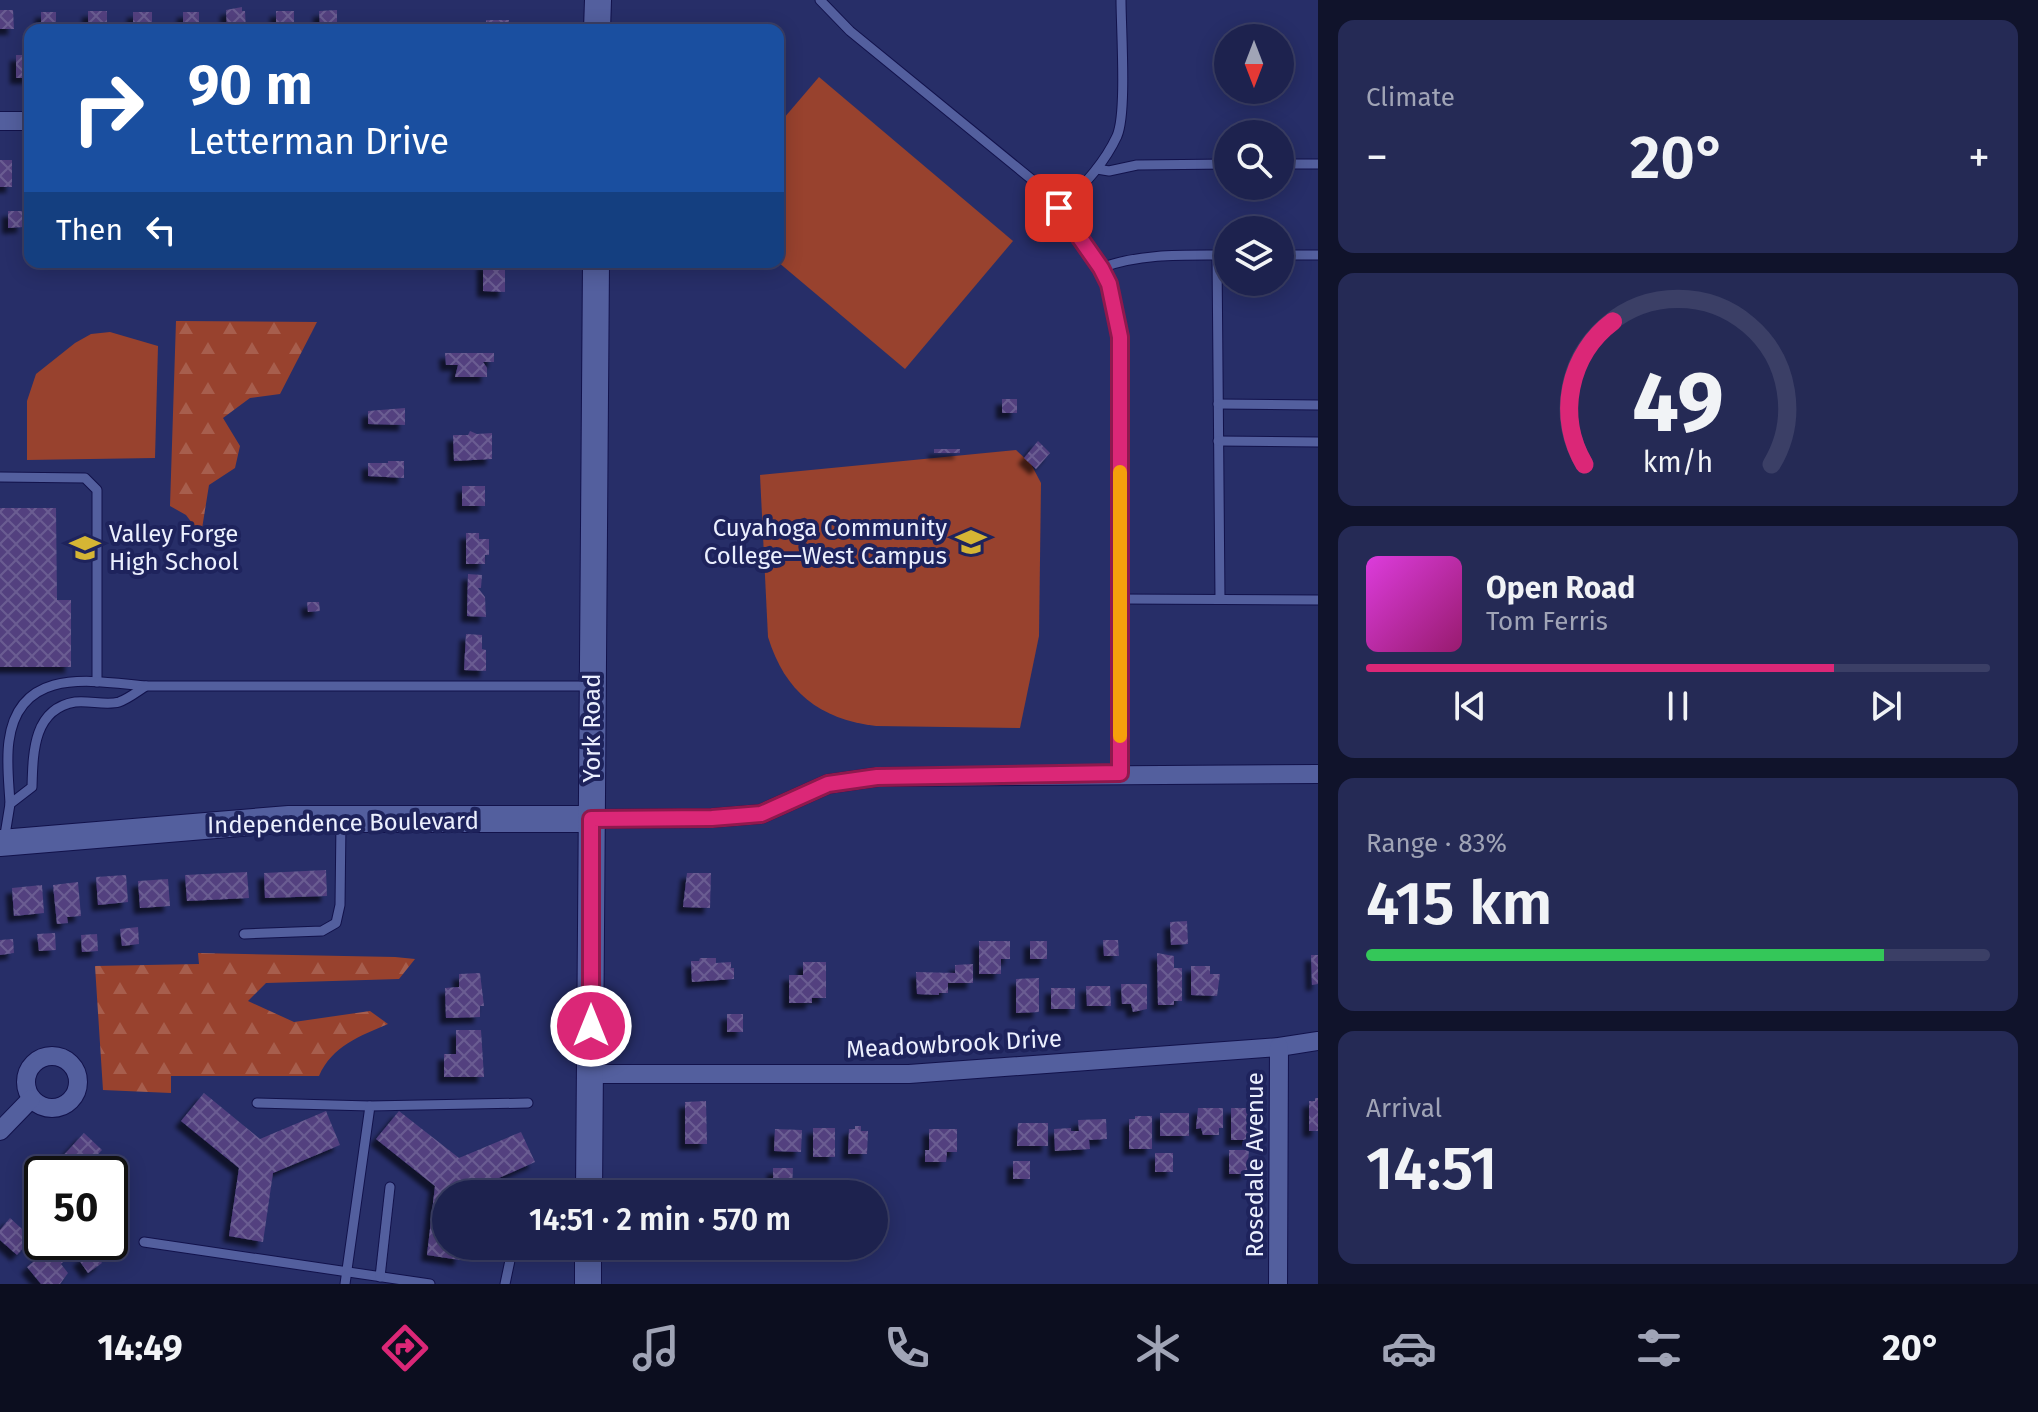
<!DOCTYPE html>
<html lang="en">
<head>
<meta charset="utf-8">
<style>
	:root { --surface:#1d224e; --page:#252a55; --text:#f1f3f6; --muted:#a0a4b6; --line:#3b3f66; --accent:#db2777 }
	body { margin:0; font-family:"Fira Sans",sans-serif; background:var(--page); color:var(--text); height:100vh; display:flex; flex-direction:column; font-size:30px; white-space:nowrap }
	* { box-sizing:border-box; margin:0 }
	p { font-size:26px; color:var(--muted) }
	.icon { flex:none; width:44px; height:44px; fill:none; stroke:currentColor; stroke-width:2; stroke-linecap:round; stroke-linejoin:round }
	.map { position:relative; flex:1; overflow:hidden }
	.details { display:flex; flex-direction:column; gap:20px; padding:20px; background:#10132b; width:720px }
	.details>* { flex:none }
	.hud { position:absolute; left:24px; top:24px; width:760px; height:244px; border-radius:16px; box-shadow:0 4px 20px #0003,0 0 0 2px var(--line); background:#1a4fa0; color:#fff; overflow:hidden }
	.needle { width:52px; rotate:180deg }
	.tools { position:absolute; left:1214px; top:24px; display:grid; gap:16px }
	.tools a { display:grid; place-items:center; width:80px; height:80px; border-radius:50%; background:var(--surface); box-shadow:0 4px 20px #0003,0 0 0 2px var(--line); font-size:40px }
	.speed { position:absolute; left:24px; top:1156px; display:flex; gap:16px; font-size:40px; font-weight:700; text-align:center }
	.speed>* { display:grid; place-content:center; width:104px; height:104px; border-radius:50%; background:var(--surface); box-shadow:0 4px 20px #0003,0 0 0 2px var(--line); line-height:1 }
	.speed .limit { border:4px solid #111; border-radius:12px; background:#fff; color:#111 }
	.pin { position:absolute; display:grid; place-items:center; width:68px; height:68px; color:#fff; margin:-34px; border-radius:16px; box-shadow:0 4px 12px #0006 }
	.me { position:absolute; width:88px; margin:-44px; rotate:0deg; stroke-linejoin:round; filter:drop-shadow(0 0 6px #0008) }
	.turn { display:flex; align-items:center; gap:28px; height:168px; padding:0 32px; font-size:36px }
	.turn .icon { width:104px; height:104px; stroke-width:2.5 }
	.turn b { display:block; font-size:56px; line-height:68px }
	.then { display:flex; align-items:center; height:76px; padding:0 32px; background:#0003; gap:16px; font-size:30px }
	.big { font-size:60px; font-weight:600; line-height:1.1 }
	.details .card { flex:1; display:flex; flex-direction:column; justify-content:center; gap:12px; min-width:0; padding:0 28px; border-radius:16px; background:var(--page) }
	.details .dial { align-items:center; gap:0 }
	.dial svg { height:208px; overflow:visible; fill:none; stroke:var(--line); stroke-width:7; stroke-linecap:round; text-anchor:middle }
	.dial text { fill:var(--text); stroke:none }
	.song { display:flex; align-items:center; gap:24px }
	.cover { width:96px; height:96px; border-radius:12px; background:linear-gradient(135deg,hsl(300 70% 55%),hsl(320 70% 35%)) }
	.played { height:8px; border-radius:4px; background:linear-gradient(90deg,var(--accent) 75%,var(--line) 75%) }
	.keys { display:flex; justify-content:space-around; direction:ltr }
	.heat { display:flex; justify-content:space-between; align-items:center; font-size:44px; direction:ltr }
	.charge { height:12px; border-radius:6px; background:linear-gradient(90deg,#34c759 83%,var(--line) 0) }
	.trip { position:absolute; left:432px; top:1180px; width:456px; height:80px; border-radius:40px; background:var(--surface); box-shadow:0 4px 20px #0003,0 0 0 2px var(--line); font-weight:600; line-height:80px; text-align:center }
	.menu { display:flex; height:128px; justify-content:space-around; align-items:center; background:#0c0e1f; color:var(--muted) }
	.menu .icon { width:56px; height:56px }
	.menu .selected { color:var(--accent) }
	.menu b { font-size:36px; color:var(--text) }
	main { display:flex; flex:1; min-height:0 }
	.map>svg:first-child { display:block }
</style>
</head>
<body>
<main>
<div class="map">
<svg width="1318" height="1284" viewBox="0 0 1318 1284">
	<defs>
		<pattern id="forest-firs" width="22" height="20" patternUnits="userSpaceOnUse" patternTransform="scale(2)"><rect width="22" height="20" fill="#98422e"/><path d="M5 1l3.5 6h-7zM16 11l3.5 6h-7z" fill="#a75e4d"/></pattern>
		<pattern id="building-cross-hatch" width="8" height="8" patternUnits="userSpaceOnUse" patternTransform="scale(2)"><rect width="8" height="8" fill="#52417f"/><path d="M0 0l8 8M0 8l8-8" fill="none" stroke="#6b5d92"/></pattern>
		<filter id="shadow"><feDropShadow dx="-6" dy="6" stdDeviation="2" flood-color="#0009"/></filter>
	</defs>
	<rect width="100%" height="100%" fill="#272e68"/>
	<g fill="url(#forest-firs)">
		<polygon points="176,321 317,322 280,394 250,398 223,418 240,446 235,468 209,485 201,535 186,515 170,506"/>
		<path d="M198,953l197,4 20,2 -16,20 -133,4 -18,18 46,21 76,-11 18,13c-28,12 -56,22 -69,52h-148v17l-68,-3 -8,-124 104,-2z"/>
	</g>
	<g fill="#98422e">
		<polygon points="819,77 1013,241 905,369 778,262 778,125"/>
		<polygon points="110,332 158,346 155,458 27,460 27,401 36,374 75,343 91,334"/>
		<path d="M1016,450l15,14 10,19 -2,153 -19,92 -144,-2c-57,-7 -91,-34 -108,-89l-8,-162z"/>
	</g>
	<g fill="url(#building-cross-hatch)" filter="url(#shadow)">
		<polygon points="242,7 242,11 245,11 246,30 227,30 226,10"/>
		<polygon points="0,10 13,10 14,29 0,29"/>
		<polygon points="337,10 337,27 320,28 319,11"/>
		<rect x="88" y="11" width="19" height="18"/>
		<polygon points="276,11 294,11 294,29 276,28"/>
		<rect x="41" y="12" width="15" height="17"/>
		<rect x="133" y="12" width="19" height="17"/>
		<rect x="183" y="12" width="16" height="16"/>
		<rect x="486" y="20" width="23" height="10"/>
		<rect x="16" y="55" width="14" height="23"/>
		<rect x="0" y="160" width="12" height="27"/>
		<polygon points="8,211 23,211 23,227 8,228"/>
		<polygon points="483,262 505,264 505,292 483,291"/>
		<polygon points="445,353 494,353 494,362 483,362 487,368 487,377 455,377 458,365 446,365"/>
		<rect x="1002" y="399" width="15" height="14"/>
		<polygon points="405,408 405,425 368,424 368,411"/>
		<polygon points="470,431 477,434 492,433 492,459 454,461 453,435 468,435"/>
		<polygon points="1038,441 1050,453 1036,469 1024,458"/>
		<rect x="934" y="449" width="26" height="4"/>
		<polygon points="388,461 404,461 404,478 368,476 368,463 388,463"/>
		<rect x="462" y="486" width="23" height="20"/>
		<polygon points="0,508 56,508 57,600 71,600 71,667 0,667"/>
		<polygon points="466,533 479,533 479,539 489,539 489,555 485,555 485,564 466,564"/>
		<polygon points="468,574 482,575 481,588 478,588 485,597 486,617 467,616"/>
		<polygon points="307,602 319,602 320,611 308,612"/>
		<polygon points="466,634 482,635 482,649 486,650 486,671 464,670"/>
		<polygon points="326,870 327,896 265,898 264,873"/>
		<polygon points="247,872 249,898 187,901 185,875"/>
		<polygon points="687,873 711,873 710,908 683,907"/>
		<polygon points="126,875 128,902 98,905 96,877"/>
		<polygon points="168,879 170,906 140,908 138,881"/>
		<polygon points="78,882 81,916 67,917 68,923 57,924 53,885"/>
		<polygon points="42,885 44,913 14,916 12,888"/>
		<polygon points="1187,921 1188,944 1171,945 1170,922"/>
		<polygon points="138,927 139,944 122,946 120,929"/>
		<polygon points="55,933 56,950 39,951 37,934"/>
		<polygon points="97,934 98,951 82,952 81,935"/>
		<polygon points="13,939 14,953 0,955 0,940"/>
		<polygon points="1103,940 1118,940 1119,956 1104,956"/>
		<polygon points="979,941 1010,941 1010,959 1001,959 1001,974 979,974"/>
		<rect x="1030" y="941" width="17" height="18"/>
		<polygon points="1157,953 1174,956 1174,968 1182,968 1182,1001 1174,1001 1174,1005 1158,1005"/>
		<polygon points="1311,955 1318,955 1318,984 1312,985"/>
		<polygon points="700,958 716,958 716,963 731,962 731,968 734,968 734,979 692,982 691,961 699,961"/>
		<polygon points="803,962 826,962 826,998 812,998 812,1003 789,1003 789,975 803,975"/>
		<polygon points="973,964 973,983 948,983 948,993 939,993 939,995 917,994 916,972 955,973 955,965"/>
		<polygon points="1191,966 1210,966 1210,974 1220,974 1217,996 1191,995"/>
		<polygon points="480,973 484,1006 480,1006 480,1017 446,1018 445,988 459,987 459,974"/>
		<polygon points="1039,978 1039,1012 1016,1013 1016,979"/>
		<polygon points="1121,984 1147,984 1147,1009 1133,1012 1131,1004 1122,1004"/>
		<polygon points="1086,986 1110,986 1111,1006 1087,1006"/>
		<rect x="1051" y="988" width="24" height="21"/>
		<rect x="727" y="1014" width="16" height="18"/>
		<polygon points="456,1030 481,1030 484,1077 444,1077 444,1054 456,1054"/>
		<polygon points="204,1093 260,1139 326,1111 340,1145 273,1173 263,1242 229,1236 239,1168 181,1121"/>
		<polygon points="1315,1098 1318,1098 1318,1131 1309,1131 1309,1101 1315,1101"/>
		<polygon points="706,1101 707,1144 685,1144 685,1102"/>
		<polygon points="1198,1108 1223,1108 1223,1128 1219,1128 1219,1135 1203,1135 1201,1128 1196,1129"/>
		<polygon points="1231,1108 1252,1108 1253,1140 1231,1140"/>
		<polygon points="399,1111 459,1158 521,1132 535,1162 472,1190 471,1194 446,1194 446,1246 462,1246 460,1260 427,1255 435,1186 376,1139"/>
		<rect x="1160" y="1113" width="29" height="23"/>
		<polygon points="1135,1116 1152,1116 1152,1149 1129,1149 1129,1119 1135,1119"/>
		<polygon points="1106,1119 1107,1139 1089,1140 1090,1149 1055,1151 1054,1129 1071,1128 1071,1131 1079,1131 1078,1120"/>
		<polygon points="1018,1123 1048,1123 1048,1146 1017,1146"/>
		<polygon points="855,1126 861,1126 861,1131 868,1131 867,1154 848,1154 849,1129 855,1129"/>
		<rect x="813" y="1128" width="22" height="29"/>
		<polygon points="775,1129 802,1130 801,1152 774,1151"/>
		<polygon points="929,1129 957,1129 957,1152 947,1152 946,1162 925,1162 925,1150 929,1150"/>
		<polygon points="84,1133 102,1150 79,1174 61,1158"/>
		<polygon points="1229,1150 1249,1150 1247,1174 1229,1174"/>
		<rect x="1155" y="1153" width="18" height="19"/>
		<rect x="1013" y="1161" width="17" height="18"/>
		<polygon points="773,1168 793,1168 792,1187 773,1187"/>
		<polygon points="10,1218 32,1238 17,1255 0,1240 0,1230"/>
		<polygon points="54,1245 66,1259 61,1264 68,1273 60,1284 41,1284 27,1267"/>
		<polygon points="93,1250 102,1263 88,1273 79,1260"/>
	</g>
	<g fill="none" stroke-linecap="round" stroke-linejoin="round">
		<g stroke="#12124b" stroke-width="11">
			<g id="lane">
				<path d="M820,0l30,31 191,156c25,28 52,59 66,94 7,17 9,38 13,56v436"/>
				<polyline points="1280,164 1318,164"/>
				<polyline points="1097,169 1109,171 1137,165 1228,164"/>
				<path d="M1059,208c23,-20 45,-44 58,-72 10,-23 4,-107 4,-136"/>
				<polyline points="1217,255 1220,599"/>
				<polyline points="1280,255 1318,255"/>
				<path d="M1101,268c40,-15 85,-13 127,-13"/>
				<polyline points="1218,404 1318,405"/>
				<polyline points="1218,441 1318,442"/>
				<polyline points="0,477 85,478 97,490 97,682"/>
				<polyline points="1120,599 1318,600"/>
				<path d="M10,804c-1,-21 -4,-43 -1,-63 10,-75 82,-60 137,-55"/>
				<path d="M4,841l6,-37 22,-17c1,-34 1,-78 43,-85 14,-2 31,4 44,0 9,-3 19,-11 27,-16h442"/>
				<polyline points="244,934 322,931 336,923 340,905 341,822"/>
				<polyline points="257,1103 370,1106"/>
				<polyline points="144,1242 430,1284"/>
				<polyline points="380,1277 390,1187"/>
				<polyline points="345,1284 370,1106 528,1103"/>
				<polyline points="505,1284 513,1246"/>
			</g>
		</g>
		<g stroke="#12124b" stroke-width="20">
			<g id="street">
				<polyline points="0,121 30,121"/>
				<polyline points="591,819 712,818 761,814 828,784 877,777 1318,774"/>
				<circle cx="52" cy="1082" r="26"/>
				<polyline points="591,1074 909,1074 1279,1047 1318,1041"/>
				<polyline points="0,1131 31,1099"/>
				<polyline points="1278,1284 1279,1047"/>
			</g>
		</g>
		<g stroke="#12124b" stroke-width="28">
			<g id="secondary">
				<polyline points="597,30 598,0"/>
				<polyline points="0,843 289,819 591,819"/>
				<polyline points="589,1194 596,262"/>
				<polyline points="588,1284 588,1246"/>
			</g>
		</g>
		<use href="#lane" stroke="#535f9e" stroke-width="9"/>
		<use href="#street" stroke="#535f9e" stroke-width="18"/>
		<use href="#secondary" stroke="#535f9e" stroke-width="26"/>
	</g>
	<g fill="none" stroke-linecap="round" stroke-linejoin="round">
		<g stroke="#8e194d" stroke-width="20">
			<polyline id="route" points="591,1026 591,819 712,818 761,814 828,784 877,777 1120,773 1120,337 1109,284 1101,268 1059,208"/>
		</g>
		<use href="#route" stroke="#db2777" stroke-width="14"/>
		<polyline stroke="#f59e0b" stroke-width="14" points="1120,472 1120,736"/>
	</g>
	<defs>
		<g id="university-bare" transform="scale(2.4)"><path d="M0-5L7-2L0 1L-7-2ZM-4 1L0 2.5L4 1V4Q0 6-4 4Z" fill="#d5b534" stroke="#1e235c" stroke-width="2.5" paint-order="stroke"/></g>
		<g id="school-bare" transform="scale(2.4)"><path d="M0-5L7-2L0 1L-7-2ZM-4 1L0 2.5L4 1V4Q0 6-4 4Z" fill="#d5b534" stroke="#1e235c" stroke-width="2.5" paint-order="stroke"/></g>
	</defs>
	<g fill-rule="evenodd">
		<use href="#university-bare" x="971" y="542"/>
		<use href="#school-bare" x="85" y="548"/>
	</g>
	<g text-anchor="middle" dominant-baseline="central" stroke-width="8" stroke-linejoin="round" paint-order="stroke">
		<g font-size="24" fill="#ebeffe" stroke="#1e235c" text-anchor="end">
			<text x="947" y="528">Cuyahoga Community<tspan x="947" dy="28">College—West Campus</tspan></text>
			<text x="109" y="534" text-anchor="start">Valley Forge<tspan x="109" dy="28">High School</tspan></text>
		</g>
		<g font-size="24" fill="#ebeffe" stroke="#1e235c">
			<text transform="translate(592 728) rotate(-90)">York Road</text>
			<text transform="translate(343 823) rotate(-1)">Independence Boulevard</text>
			<text transform="translate(954 1044) rotate(-3)">Meadowbrook Drive</text>
			<text transform="translate(1255 1165) rotate(-90)">Rosedale Avenue</text>
		</g>
	</g>
</svg>
<div class="tools">
<a><svg class="needle" viewBox="-14 -14 28 28"><path d="M0-13l5 13h-10z" fill="#e53935"/><path d="M0 13l5-13h-10z" fill="#a0a4b6"/></svg></a>
<a><svg class="icon" aria-label="search" viewBox="0 0 24 24"><circle cx="10" cy="10" r="6"/><path d="M15 15l6 6"/></svg></a>
<a><svg class="icon" aria-label="layers" viewBox="0 0 24 24"><path d="M12 4l9 5-9 5-9-5zM3 14l9 5 9-5"/></svg></a>
</div>
<div class="speed"><div class="limit">50</div></div>
<div class="pin" style="left:1059px;top:208px;background:#d93025"><svg class="icon" aria-label="arrive" viewBox="0 0 24 24"><path d="M6 21V4h12l-3 4 3 4H6"/></svg></div>
<svg class="me" style="left:591px;top:1026px" viewBox="-20 -20 40 40"><circle r="17" fill="#db2777" stroke="#fff" stroke-width="3"/><path d="M0-11L8 9 0 5-8 9z" fill="#fff"/></svg>
<div class="trip">14:51 · 2 min · 570 m</div>
<div class="hud">
<div class="turn"><svg class="icon" aria-label="right" viewBox="0 0 24 24"><path d="M7 20v-9h11M14 6l5 5-5 5"/></svg><div><b>90 m</b>Letterman Drive</div></div>
<div class="then">Then<svg class="icon" aria-label="left" viewBox="0 0 24 24"><path d="M17 20v-9H6M10 6l-5 5 5 5"/></svg></div>
</div>
</div>
<section class="details">
<div class="card"><p>Climate</p>
<div class="heat"><a>−</a><b class="big">20°</b><a>+</a></div>
</div>
<div class="card dial"><svg viewBox="0 0 100 80">
<path d="M14 69A42 42 0 1 1 86 69"/>
<path d="M14 69A42 42 0 0 1 25 14" stroke="#db2777"/>
<text x="50" y="56" font-size="32" font-weight="700">49</text>
<text x="50" y="72" font-size="11">km/h</text>
</svg></div>
<div class="card">
<div class="song"><i class="cover"></i><div><b>Open Road</b><p>Tom Ferris</p></div></div>
<div class="played"></div>
<div class="keys"><svg class="icon" aria-label="previous" viewBox="0 0 24 24"><path d="M18 5L8 12l10 7zM5 5v14"/></svg><svg class="icon" aria-label="pause" viewBox="0 0 24 24"><path d="M8 5v14M16 5v14"/></svg><svg class="icon" aria-label="next" viewBox="0 0 24 24"><path d="M6 5l10 7-10 7zM19 5v14"/></svg></div>
</div>
<div class="card"><p>Range · 83%</p><b class="big">415 km</b><div class="charge"></div></div>
<div class="card"><p>Arrival</p><b class="big">14:51</b></div>
</section>
</main>
<nav class="menu">
<b>14:49</b>
<svg class="icon selected" aria-label="directions" viewBox="0 0 24 24"><path d="M12 3l9 9-9 9-9-9zM9 14v-3h6M13 9l2 2-2 2"/></svg>
<svg class="icon" aria-label="music" viewBox="0 0 24 24"><path d="M9 18V5l10-2v13"/><circle cx="6" cy="18" r="3"/><circle cx="16" cy="16" r="3"/></svg>
<svg class="icon" aria-label="phone" viewBox="0 0 24 24"><path d="M5 4h4l2 5-3 2q2 4 5 5l2-3 5 2v4C11 20 4 13 5 4z"/></svg>
<svg class="icon" aria-label="climate" viewBox="0 0 24 24"><path d="M12 3v18M4 7l16 10M4 17L20 7"/></svg>
<svg class="icon" aria-label="car" viewBox="0 0 24 24"><path d="M5 17H2v-5l4-1 3-4h7l3 4 3 1v5h-3M9 17h6M6 11h13"/><circle cx="7" cy="17" r="2"/><circle cx="17" cy="17" r="2"/></svg>
<svg class="icon" aria-label="filters" viewBox="0 0 24 24"><path d="M4 7h16M4 17h16"/><circle cx="9" cy="7" r="2"/><circle cx="15" cy="17" r="2"/></svg>
<b>20°</b>
</nav>
</body>
</html>
